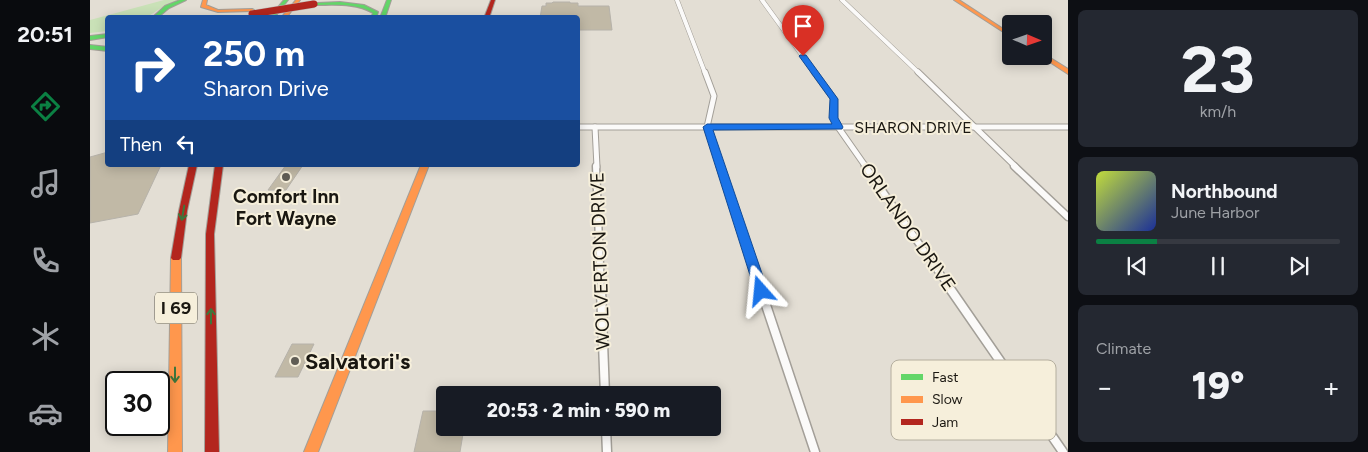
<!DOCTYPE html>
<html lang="en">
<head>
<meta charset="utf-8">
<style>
	:root { --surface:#171b24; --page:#242831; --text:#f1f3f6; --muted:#9ea1a6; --line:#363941; --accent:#0b8043 }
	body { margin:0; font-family:Figtree,sans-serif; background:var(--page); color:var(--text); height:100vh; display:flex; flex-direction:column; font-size:19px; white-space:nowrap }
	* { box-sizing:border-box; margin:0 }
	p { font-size:16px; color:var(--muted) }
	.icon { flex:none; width:28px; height:28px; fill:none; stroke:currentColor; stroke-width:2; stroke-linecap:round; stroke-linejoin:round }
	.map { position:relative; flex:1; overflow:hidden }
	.side { display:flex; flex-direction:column; gap:10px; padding:10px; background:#0d0f14; width:300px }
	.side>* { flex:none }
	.hud { position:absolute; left:15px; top:15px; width:475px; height:152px; border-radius:5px; box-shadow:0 2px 12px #0003; background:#1a4fa0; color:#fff; overflow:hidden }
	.needle { width:32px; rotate:92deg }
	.fabs { position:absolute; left:912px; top:15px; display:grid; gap:10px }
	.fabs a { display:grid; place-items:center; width:50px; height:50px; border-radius:5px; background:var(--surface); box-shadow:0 2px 12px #0003; font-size:25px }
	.speed { position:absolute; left:15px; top:371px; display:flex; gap:10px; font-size:25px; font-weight:700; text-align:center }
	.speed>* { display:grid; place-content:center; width:65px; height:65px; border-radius:50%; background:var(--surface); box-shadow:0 2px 12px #0003; line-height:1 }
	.speed .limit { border:2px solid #111; border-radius:8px; background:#fff; color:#111 }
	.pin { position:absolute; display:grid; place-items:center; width:42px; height:42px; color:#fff; margin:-51px -21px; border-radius:50% 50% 50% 0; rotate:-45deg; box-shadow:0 0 5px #0007 }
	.pin .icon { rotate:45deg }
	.me { position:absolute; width:55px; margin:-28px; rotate:342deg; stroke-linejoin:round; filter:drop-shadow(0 0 4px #0008) }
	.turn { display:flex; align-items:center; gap:18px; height:105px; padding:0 15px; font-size:22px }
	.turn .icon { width:65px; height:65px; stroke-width:2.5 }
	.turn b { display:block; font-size:35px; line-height:42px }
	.then { display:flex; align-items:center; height:48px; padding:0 15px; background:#0003; gap:10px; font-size:19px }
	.big { font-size:38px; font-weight:800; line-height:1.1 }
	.side .card { flex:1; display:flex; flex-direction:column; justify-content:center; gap:8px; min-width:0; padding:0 18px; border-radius:8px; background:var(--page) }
	.side .dial { align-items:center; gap:0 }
	.dial b { font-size:65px; line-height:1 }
	.song { display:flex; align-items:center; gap:15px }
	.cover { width:60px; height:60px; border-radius:8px; background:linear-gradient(135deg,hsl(70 70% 55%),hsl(230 70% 35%)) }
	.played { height:5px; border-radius:2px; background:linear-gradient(90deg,var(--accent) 25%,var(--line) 25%) }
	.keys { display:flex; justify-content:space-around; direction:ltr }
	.heat { display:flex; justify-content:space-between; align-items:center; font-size:28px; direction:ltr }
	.trip { position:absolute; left:346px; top:386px; width:285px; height:50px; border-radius:5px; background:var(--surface); box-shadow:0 2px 12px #0003; font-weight:800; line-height:50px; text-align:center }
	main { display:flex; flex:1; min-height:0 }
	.tabs { display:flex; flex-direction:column; width:90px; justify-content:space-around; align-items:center; background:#090b0e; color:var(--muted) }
	.tabs .icon { width:35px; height:35px }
	.tabs .selected { color:var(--accent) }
	.tabs b { font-size:22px; color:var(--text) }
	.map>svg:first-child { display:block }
</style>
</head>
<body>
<main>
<nav class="tabs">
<b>20:51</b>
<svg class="icon selected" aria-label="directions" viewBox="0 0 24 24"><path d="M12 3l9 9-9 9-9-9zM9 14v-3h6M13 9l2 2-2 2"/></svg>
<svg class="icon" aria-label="music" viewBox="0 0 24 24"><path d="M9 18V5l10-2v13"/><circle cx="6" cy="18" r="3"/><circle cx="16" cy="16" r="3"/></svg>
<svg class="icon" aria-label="phone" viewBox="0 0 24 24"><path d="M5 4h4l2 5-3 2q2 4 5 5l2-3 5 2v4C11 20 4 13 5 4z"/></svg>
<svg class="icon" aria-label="climate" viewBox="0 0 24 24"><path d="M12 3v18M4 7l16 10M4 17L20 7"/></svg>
<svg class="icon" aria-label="car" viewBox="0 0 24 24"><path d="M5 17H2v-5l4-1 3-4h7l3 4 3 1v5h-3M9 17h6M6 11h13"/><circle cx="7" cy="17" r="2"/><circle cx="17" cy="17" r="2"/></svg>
</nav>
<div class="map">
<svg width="978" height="452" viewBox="0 0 978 452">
	<rect width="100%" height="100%" fill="#e3ded4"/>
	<polygon fill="#c9e1b7" points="74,0 88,0 71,8 57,17 18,18 17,31 0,33 0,20"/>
	<g fill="#c1b9a6" stroke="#b6b2aa">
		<polygon points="463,2 480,2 480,3 488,3 488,6 519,6 522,30 488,30 488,18 450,18 452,6 456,6 456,3 462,3"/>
		<polygon points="18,152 18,165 71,165 48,214 0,223 0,157"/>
		<polygon points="196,165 213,165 196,190 178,190"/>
		<polygon points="202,344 224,344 208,377 185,377"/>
		<polygon points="333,411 355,411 355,428 374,428 370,452 324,452"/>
	</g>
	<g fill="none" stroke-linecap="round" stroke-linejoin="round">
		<g stroke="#a39f98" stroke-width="5">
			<g id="street-far3">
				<polyline points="587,0 615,73"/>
				<polyline points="672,0 725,73"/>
				<polyline points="752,0 829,73"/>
			</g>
		</g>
		<g stroke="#a39f98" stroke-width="7">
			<g id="street-far2">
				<polyline points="615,72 624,96 617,127 630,167"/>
				<polyline points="724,72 744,99 744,118 748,127 776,167"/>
				<polyline points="828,72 926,167"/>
				<polyline points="488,127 978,127"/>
				<polyline points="505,127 507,167"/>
			</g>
		</g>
		<g stroke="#a39f98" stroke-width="9">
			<g id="street-far1">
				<polyline points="506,166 511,291"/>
				<polyline points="630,166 672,291"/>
				<polyline points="775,166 862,291"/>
				<polyline points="924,166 978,217"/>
			</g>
		</g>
		<g stroke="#a39f98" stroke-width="11">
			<g id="street">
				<polyline points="511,290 515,395"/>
				<polyline points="671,290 725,452"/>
				<polyline points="861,290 973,452"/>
				<polyline points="516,428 517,452"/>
			</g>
		</g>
		<g stroke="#a39f98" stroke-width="2">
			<g id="fast">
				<polygon points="90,0 96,0 79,8 67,18 62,18 75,6"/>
				<polygon points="194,0 198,0 184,18 179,18"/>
				<polygon points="297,0 301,0 295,18 290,18"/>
				<path d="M250,2l24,3 14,7 -2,6h-5l2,-5c-17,-10 -37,-8 -56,-8l-2,-1 2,-1z"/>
				<polygon points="18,34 18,37 0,40 0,36"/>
				<polygon points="0,45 18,47 18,51 0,49"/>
			</g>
		</g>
		<g stroke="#a39f98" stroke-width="2">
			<g id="slow">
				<polygon points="113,0 117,0 116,5 128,10 162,9 164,10 162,11 128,12 111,7"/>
				<polygon points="206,0 210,0 196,18 191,18"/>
				<polygon points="864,0 869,0 921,34 921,37"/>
				<polygon points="954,54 978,69 978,74 952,57"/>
				<polygon points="331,165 339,165 228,452 214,452"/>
				<polygon points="86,255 89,256 91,258 92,452 78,452 81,258 83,256"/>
			</g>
		</g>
		<g stroke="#a39f98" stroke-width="2">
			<g id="jam">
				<polygon points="401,0 405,0 399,18 394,18"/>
				<polygon points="99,165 107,165 97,211 91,258 89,260 83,260 81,258 89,211"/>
				<polygon points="125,165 133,165 124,234 129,452 115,452 116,234"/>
			</g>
		</g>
		<use href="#street-far3" stroke="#fbfaf9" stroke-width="4"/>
		<use href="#street-far2" stroke="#fbfaf9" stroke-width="5"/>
		<use href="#street-far1" stroke="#fbfaf9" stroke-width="6"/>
		<use href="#street" stroke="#fbfaf9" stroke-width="8"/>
		<use href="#fast" fill="#63d668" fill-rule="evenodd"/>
		<use href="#slow" fill="#ff974d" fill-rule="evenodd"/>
		<use href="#jam" fill="#b3261e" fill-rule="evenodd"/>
		<g stroke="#bebcb7" stroke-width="8" stroke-linecap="butt">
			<polyline id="jam-bridge" points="162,14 224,4"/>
		</g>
		<use href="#jam-bridge" stroke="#b3261e" stroke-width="7"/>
	</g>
	<defs><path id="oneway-shaft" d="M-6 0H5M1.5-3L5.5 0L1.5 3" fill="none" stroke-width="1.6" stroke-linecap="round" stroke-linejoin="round" transform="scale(1.25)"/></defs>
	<g stroke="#3e763c">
		<use href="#oneway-shaft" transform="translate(93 213) rotate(100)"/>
		<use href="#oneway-shaft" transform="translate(121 316) rotate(-90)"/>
		<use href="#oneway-shaft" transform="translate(85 375) rotate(90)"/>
	</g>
	<polygon fill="#1a73e8" stroke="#114b97" points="710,55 716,55 748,99 748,118 753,127 752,129 623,130 678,291 676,294 667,294 665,291 613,127 617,124 742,124 739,118 740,99 709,56"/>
	<g fill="#605d55" stroke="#f6efdb" stroke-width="2">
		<circle cx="196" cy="177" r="5"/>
		<circle cx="205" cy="361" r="5"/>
	</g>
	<g text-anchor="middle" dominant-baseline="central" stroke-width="4" stroke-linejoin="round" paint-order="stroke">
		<g font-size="16" fill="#1a1711" stroke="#f6efdb">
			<text x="823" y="127">SHARON DRIVE</text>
		</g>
		<rect fill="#f6efdb" stroke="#5c584e" stroke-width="1" x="65" y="292.5" width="42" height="31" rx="4"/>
		<g font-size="18" font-weight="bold" fill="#1a1711">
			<text x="86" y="308">I 69</text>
		</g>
		<g font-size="19" font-weight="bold" fill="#1a1711" stroke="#f6efdb">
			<text x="196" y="196">Comfort Inn<tspan x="196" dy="22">Fort Wayne</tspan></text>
		</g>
		<g font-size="19" fill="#1a1711" stroke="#f6efdb">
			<text transform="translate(818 227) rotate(55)">ORLANDO DRIVE</text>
			<text transform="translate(510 261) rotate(-92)">WOLVERTON DRIVE</text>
		</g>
		<g font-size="22" font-weight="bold" fill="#1a1711" stroke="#f6efdb" text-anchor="start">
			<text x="215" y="361">Salvatori's</text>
		</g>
	</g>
	<rect x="801" y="360" width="165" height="80" rx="8" fill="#f6efdb" stroke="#b4ae9e" stroke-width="1"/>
	<rect x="811" y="374" width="22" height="6" fill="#63d668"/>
	<rect x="811" y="396" width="22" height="7" fill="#ff974d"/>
	<rect x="811" y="419" width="22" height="6" fill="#b3261e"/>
	<g font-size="14" fill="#1a1711">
		<text x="842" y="382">Fast</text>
		<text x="842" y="404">Slow</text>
		<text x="842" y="427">Jam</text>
	</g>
</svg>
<div class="fabs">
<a><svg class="needle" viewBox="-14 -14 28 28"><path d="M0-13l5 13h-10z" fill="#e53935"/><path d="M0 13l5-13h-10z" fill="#9ea1a6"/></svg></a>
</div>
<div class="speed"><div class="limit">30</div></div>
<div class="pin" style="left:713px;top:56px;background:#d93025"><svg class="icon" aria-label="arrive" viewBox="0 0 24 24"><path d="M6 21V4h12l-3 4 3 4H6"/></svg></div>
<svg class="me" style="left:671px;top:291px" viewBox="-20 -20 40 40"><path d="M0-17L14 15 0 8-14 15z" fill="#1a73e8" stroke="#fff" stroke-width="4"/></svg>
<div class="trip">20:53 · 2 min · 590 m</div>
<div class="hud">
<div class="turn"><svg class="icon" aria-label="right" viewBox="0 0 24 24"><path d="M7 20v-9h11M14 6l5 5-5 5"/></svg><div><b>250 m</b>Sharon Drive</div></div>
<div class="then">Then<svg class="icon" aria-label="left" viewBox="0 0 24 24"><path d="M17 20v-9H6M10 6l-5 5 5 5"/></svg></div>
</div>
</div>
<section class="side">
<div class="card dial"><b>23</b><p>km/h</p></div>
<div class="card">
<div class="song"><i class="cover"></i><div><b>Northbound</b><p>June Harbor</p></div></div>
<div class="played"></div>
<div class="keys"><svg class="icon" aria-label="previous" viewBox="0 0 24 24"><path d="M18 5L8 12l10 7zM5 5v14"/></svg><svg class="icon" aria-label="pause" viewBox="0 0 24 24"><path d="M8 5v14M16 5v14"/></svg><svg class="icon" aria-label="next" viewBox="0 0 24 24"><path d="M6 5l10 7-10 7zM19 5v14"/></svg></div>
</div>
<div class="card"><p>Climate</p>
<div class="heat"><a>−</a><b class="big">19°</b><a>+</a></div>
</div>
</section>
</main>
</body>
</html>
